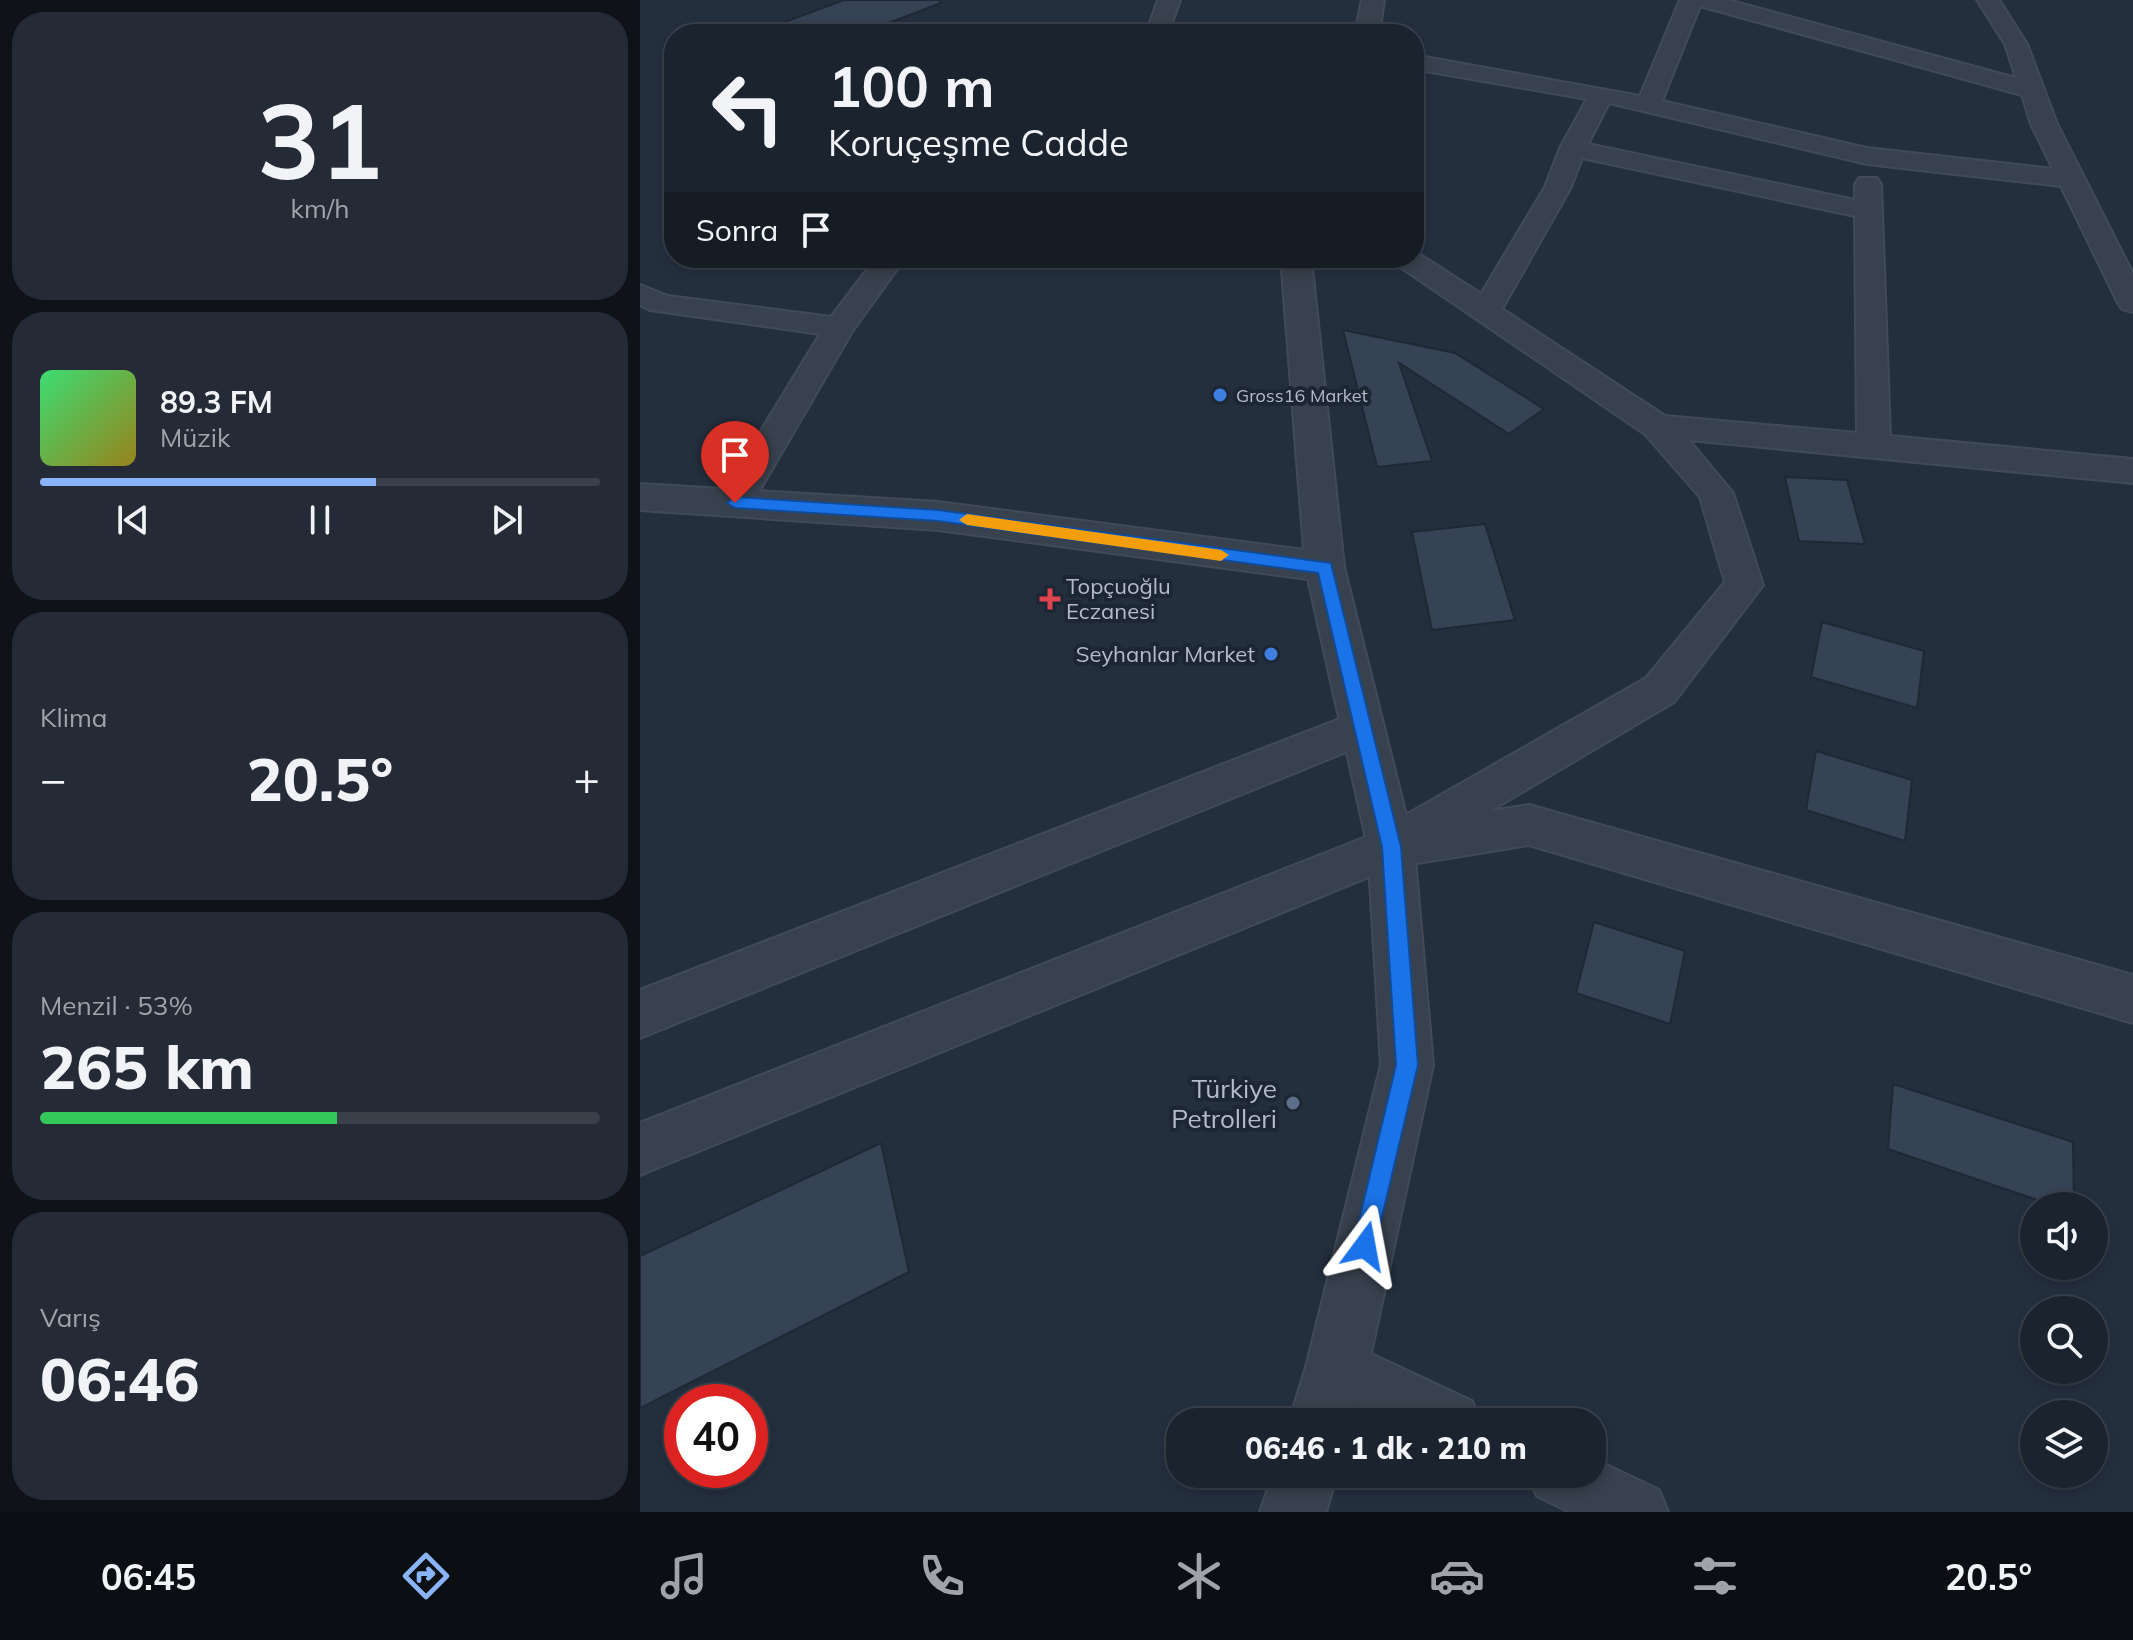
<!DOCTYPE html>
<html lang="tr">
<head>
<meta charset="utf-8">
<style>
	:root { --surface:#1b232e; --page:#242b36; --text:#f1f3f6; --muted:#a0a4aa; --line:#39404a; --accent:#8ab4f8 }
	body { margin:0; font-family:Mulish,sans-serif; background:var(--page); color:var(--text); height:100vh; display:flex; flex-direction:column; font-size:30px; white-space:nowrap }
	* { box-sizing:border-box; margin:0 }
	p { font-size:26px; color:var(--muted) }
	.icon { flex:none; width:44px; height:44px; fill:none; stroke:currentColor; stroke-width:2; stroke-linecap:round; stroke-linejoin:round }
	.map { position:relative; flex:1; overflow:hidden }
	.drawer { display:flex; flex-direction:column; gap:12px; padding:12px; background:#0f1319; width:640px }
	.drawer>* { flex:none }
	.guide { position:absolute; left:24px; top:24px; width:760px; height:244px; border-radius:32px; box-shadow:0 4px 12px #0003,0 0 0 2px var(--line); background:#1b232e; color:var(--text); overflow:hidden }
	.fabs { position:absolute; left:1380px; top:1192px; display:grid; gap:16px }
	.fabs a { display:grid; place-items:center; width:88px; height:88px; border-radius:50%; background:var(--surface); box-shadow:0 4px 12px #0003,0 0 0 2px var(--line); font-size:40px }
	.speed { position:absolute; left:24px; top:1384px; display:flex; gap:16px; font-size:40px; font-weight:700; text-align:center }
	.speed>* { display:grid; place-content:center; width:104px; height:104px; border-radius:50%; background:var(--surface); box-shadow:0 4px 12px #0003,0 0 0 2px var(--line); line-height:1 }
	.speed .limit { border:12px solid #d22; background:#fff; color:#111 }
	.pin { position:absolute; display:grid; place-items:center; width:68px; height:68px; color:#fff; margin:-82px -34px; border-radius:50% 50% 50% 0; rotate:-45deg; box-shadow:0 0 8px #0007 }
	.pin .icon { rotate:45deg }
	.me { position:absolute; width:88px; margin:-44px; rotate:13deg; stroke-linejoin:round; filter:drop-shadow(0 0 6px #0008) }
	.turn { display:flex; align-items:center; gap:28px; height:168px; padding:0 32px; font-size:36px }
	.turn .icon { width:104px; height:104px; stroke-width:2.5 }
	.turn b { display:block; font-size:56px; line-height:68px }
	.then { display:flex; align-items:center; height:76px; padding:0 32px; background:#0003; gap:16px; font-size:30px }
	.big { font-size:60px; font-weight:800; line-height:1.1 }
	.drawer .card { flex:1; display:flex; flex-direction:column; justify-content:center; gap:12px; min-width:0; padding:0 28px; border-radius:32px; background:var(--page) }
	.drawer .dial { align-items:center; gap:0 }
	.dial b { font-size:104px; line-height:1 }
	.song { display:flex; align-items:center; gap:24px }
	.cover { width:96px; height:96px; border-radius:12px; background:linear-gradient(135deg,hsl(140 70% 55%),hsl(50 70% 35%)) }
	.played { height:8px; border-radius:4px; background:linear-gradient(90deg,var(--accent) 60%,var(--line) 60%) }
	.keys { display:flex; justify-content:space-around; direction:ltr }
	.heat { display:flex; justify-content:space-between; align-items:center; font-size:44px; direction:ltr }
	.charge { height:12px; border-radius:6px; background:linear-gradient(90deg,#34c759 53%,var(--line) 0) }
	.trip { position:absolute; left:526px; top:1408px; width:440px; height:80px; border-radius:32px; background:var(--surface); box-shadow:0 4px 12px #0003,0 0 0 2px var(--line); font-weight:800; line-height:80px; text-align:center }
	.tabs { display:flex; height:128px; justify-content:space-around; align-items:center; background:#0b0e12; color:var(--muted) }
	.tabs .icon { width:56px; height:56px }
	.tabs .selected { color:var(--accent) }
	.tabs b { font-size:36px; color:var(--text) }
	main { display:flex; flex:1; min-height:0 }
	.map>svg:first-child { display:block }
</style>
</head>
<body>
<main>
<section class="drawer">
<div class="card dial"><b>31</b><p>km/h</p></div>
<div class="card">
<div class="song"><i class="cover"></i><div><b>89.3 FM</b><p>Müzik</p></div></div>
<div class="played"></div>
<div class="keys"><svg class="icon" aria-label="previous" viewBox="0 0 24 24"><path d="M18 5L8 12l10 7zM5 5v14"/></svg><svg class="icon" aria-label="pause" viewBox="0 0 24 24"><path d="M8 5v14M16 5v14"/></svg><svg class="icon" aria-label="next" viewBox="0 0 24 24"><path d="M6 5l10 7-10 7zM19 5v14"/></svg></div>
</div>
<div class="card"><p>Klima</p>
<div class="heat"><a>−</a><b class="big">20.5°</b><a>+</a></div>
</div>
<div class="card"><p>Menzil · 53%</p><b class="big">265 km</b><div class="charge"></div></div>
<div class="card"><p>Varış</p><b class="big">06:46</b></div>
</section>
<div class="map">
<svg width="1493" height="1512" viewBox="0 0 1493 1512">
	<rect width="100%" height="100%" fill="#242f3e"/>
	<g fill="#364354" stroke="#1f2835" stroke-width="2">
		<polygon points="204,0 300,0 301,3 220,34 124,34 123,30"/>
		<polygon points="703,330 815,353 904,409 869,434 759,363 792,461 737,467"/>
		<polygon points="1145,477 1207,480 1225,544 1159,541"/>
		<polygon points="845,524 875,620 792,630 772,532"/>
		<polygon points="1182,622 1284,651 1277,708 1171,677"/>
		<polygon points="1176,751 1272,780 1265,841 1166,810"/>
		<polygon points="954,922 1045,951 1030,1024 936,993"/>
		<polygon points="1253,1084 1433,1142 1434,1206 1415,1206 1248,1149"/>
		<polygon points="241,1143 269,1272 0,1408 0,1256"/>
	</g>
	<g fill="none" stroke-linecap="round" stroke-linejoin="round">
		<g stroke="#414a57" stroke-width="4">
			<g id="minor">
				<polygon points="518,0 540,0 528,34 506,34"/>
				<path d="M1040,0h48l288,78 -11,-34 -28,-44h22l28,44 30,80 76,150v38l-11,-3 -4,-6 -57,-117 -194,-22 -258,-61 -21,41 267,56v-16l4,-6h18l4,6 9,252 243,23v24l-444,-43 44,53 30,92 -89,117 -184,109 39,-6 604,170v48l-604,-178 -136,22 -753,308v-52l754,-297 3,-6 249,-142 79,-96 -25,-85 -55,-63 -249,-170 -4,-6h22l2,-6 65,42 64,-107 15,-39 27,-49 -173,-30v-14l226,41zM1060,6l322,89 9,29 22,45 -186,-21 -205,-47zM942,158l273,58 2,217 -192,-17 -163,-107 69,-122z"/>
				<polygon points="236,258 265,258 213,330 107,512 95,516 83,512 77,503 180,334 10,310 0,305 0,285 28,296 191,317"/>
				<polygon points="723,710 738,715 744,727 738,739 0,1038 0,990"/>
				<polygon points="697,1338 832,1401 841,1422 747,1422 676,1388 668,1367 676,1346"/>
				<polygon points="952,1458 1019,1490 1028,1512 930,1512 897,1496 888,1474 952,1474"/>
			</g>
		</g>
		<g stroke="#414a57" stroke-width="4">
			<g id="tertiary">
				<polygon points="722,0 744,0 739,34 715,34"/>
				<polygon points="641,258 671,258 704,567 774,847 793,1065 728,1367 711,1422 649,1422 666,1367 741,1065 728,847 668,579 298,530 0,510 0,484 298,502 664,550"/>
				<polygon points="633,1474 697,1474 686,1512 620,1512"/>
			</g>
		</g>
		<use href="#minor" fill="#38414e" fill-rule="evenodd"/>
		<use href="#tertiary" fill="#38414e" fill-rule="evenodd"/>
	</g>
	<polygon fill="#1a73e8" stroke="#114b97" stroke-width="2" points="95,497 298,510 691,563 761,847 778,1065 733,1255 725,1258 716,1255 713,1246 756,1065 742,847 678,573 298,521 95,508 87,503"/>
	<polygon fill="#f59e0b" points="327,514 581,550 589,555 581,561 327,525 319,520"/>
	<g fill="#3f7fe0" stroke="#1d2633" stroke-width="3">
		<circle cx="580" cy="395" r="8"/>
		<circle cx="631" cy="654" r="8"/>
	</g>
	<path fill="#e0444e" stroke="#1d2633" stroke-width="3" d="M406 587h8v8h8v8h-8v8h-8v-8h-8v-8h8z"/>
	<circle fill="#5c6f8a" stroke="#1d2633" stroke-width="3" cx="653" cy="1103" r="8"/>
	<g text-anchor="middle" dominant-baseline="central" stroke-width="8" stroke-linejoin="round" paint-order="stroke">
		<g font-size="18" fill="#b4bcc9" stroke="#1d2633" text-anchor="start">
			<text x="596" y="395">Gross16 Market</text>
		</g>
		<g font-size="22" fill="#b4bcc9" stroke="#1d2633" text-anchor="start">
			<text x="426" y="586">Topçuoğlu<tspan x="426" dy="25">Eczanesi</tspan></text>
			<text x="615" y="654" text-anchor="end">Seyhanlar Market</text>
		</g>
		<g font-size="26" fill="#b4bcc9" stroke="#1d2633" text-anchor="end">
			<text x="637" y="1088">Türkiye<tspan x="637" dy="30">Petrolleri</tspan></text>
		</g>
	</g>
</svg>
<div class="fabs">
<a><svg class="icon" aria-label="sound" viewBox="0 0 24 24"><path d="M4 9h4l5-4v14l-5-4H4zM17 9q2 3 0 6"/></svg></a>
<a><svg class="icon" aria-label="search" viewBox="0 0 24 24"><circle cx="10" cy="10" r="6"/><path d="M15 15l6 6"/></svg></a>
<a><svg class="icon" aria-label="layers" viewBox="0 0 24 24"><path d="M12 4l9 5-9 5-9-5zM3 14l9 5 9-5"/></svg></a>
</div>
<div class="speed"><div class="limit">40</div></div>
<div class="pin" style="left:95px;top:503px;background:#d93025"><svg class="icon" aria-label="arrive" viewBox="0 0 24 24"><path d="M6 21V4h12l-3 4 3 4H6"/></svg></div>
<svg class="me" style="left:725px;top:1246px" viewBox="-20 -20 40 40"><path d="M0-17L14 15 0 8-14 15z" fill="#1a73e8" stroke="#fff" stroke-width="4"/></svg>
<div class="trip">06:46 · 1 dk · 210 m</div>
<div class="guide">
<div class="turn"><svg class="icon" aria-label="left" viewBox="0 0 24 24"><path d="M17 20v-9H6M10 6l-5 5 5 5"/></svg><div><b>100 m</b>Koruçeşme Cadde</div></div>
<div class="then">Sonra<svg class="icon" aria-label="arrive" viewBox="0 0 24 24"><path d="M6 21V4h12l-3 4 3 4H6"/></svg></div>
</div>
</div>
</main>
<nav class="tabs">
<b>06:45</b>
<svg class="icon selected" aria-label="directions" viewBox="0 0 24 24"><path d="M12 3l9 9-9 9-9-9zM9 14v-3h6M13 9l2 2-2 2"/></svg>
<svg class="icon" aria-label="music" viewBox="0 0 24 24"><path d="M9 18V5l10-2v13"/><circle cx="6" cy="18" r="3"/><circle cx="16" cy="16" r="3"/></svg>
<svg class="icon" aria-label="phone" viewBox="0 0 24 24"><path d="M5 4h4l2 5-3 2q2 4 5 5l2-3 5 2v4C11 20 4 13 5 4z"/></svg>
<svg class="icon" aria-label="climate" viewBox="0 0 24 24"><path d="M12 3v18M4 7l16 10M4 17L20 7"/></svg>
<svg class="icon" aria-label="car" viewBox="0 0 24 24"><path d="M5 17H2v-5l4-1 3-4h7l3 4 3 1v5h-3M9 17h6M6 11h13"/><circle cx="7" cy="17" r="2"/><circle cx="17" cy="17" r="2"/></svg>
<svg class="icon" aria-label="filters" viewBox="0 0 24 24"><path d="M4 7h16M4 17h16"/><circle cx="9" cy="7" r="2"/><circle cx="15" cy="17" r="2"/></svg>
<b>20.5°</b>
</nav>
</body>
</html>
